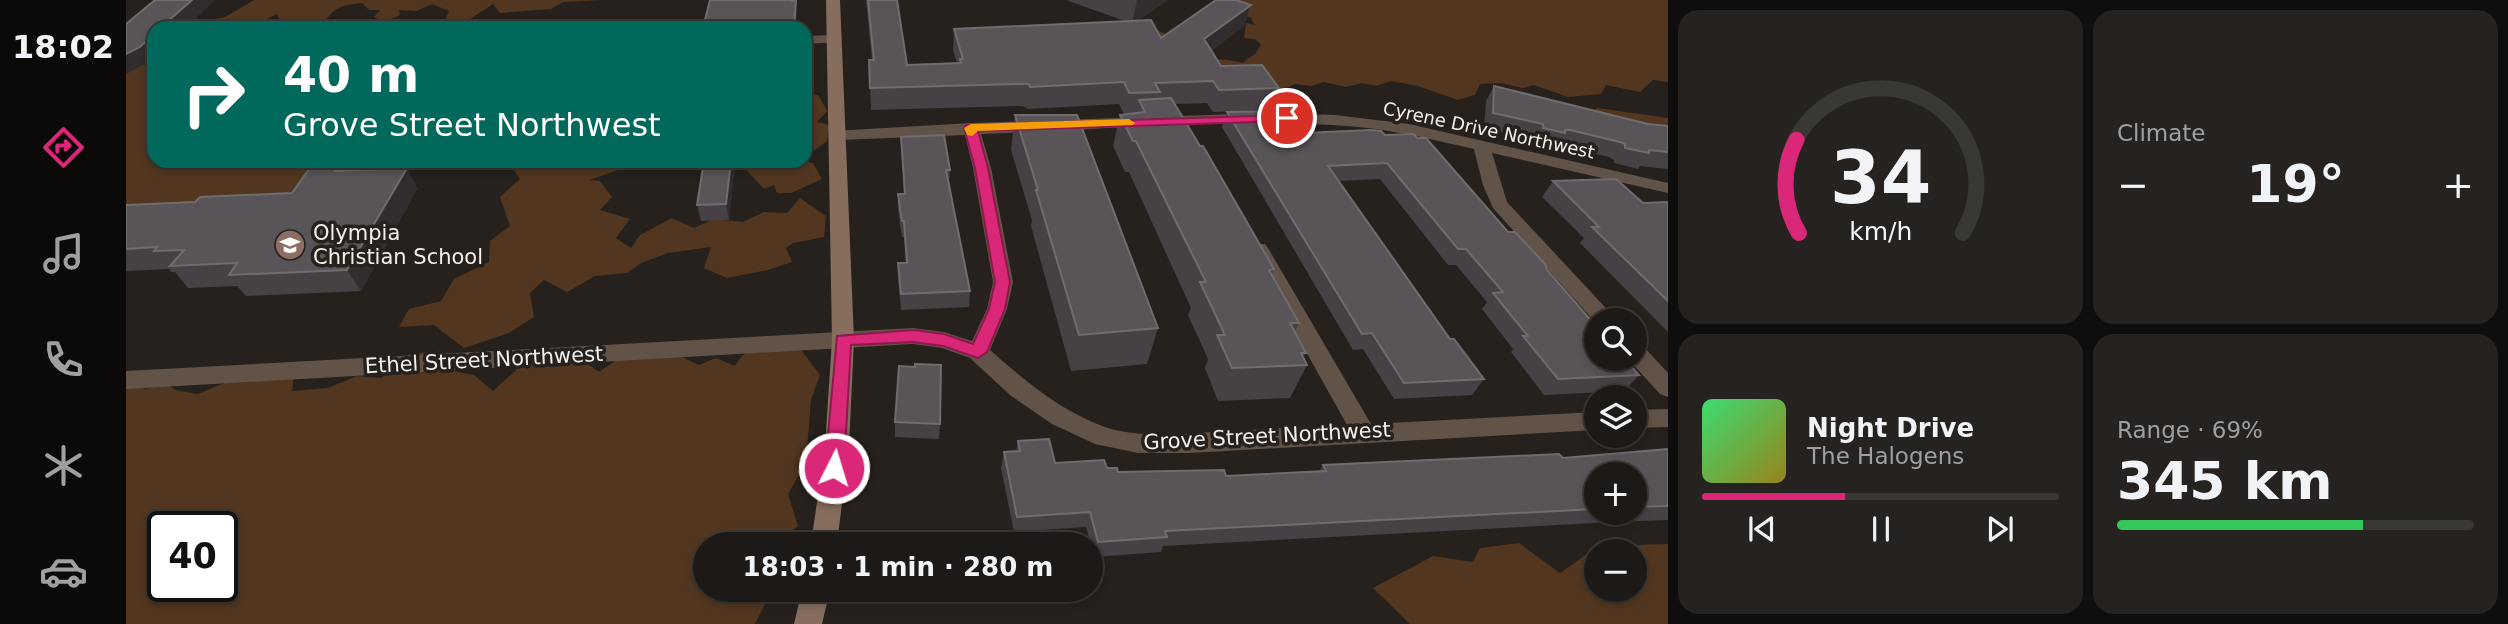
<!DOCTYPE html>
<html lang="en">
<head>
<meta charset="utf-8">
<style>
	:root { --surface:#1c1916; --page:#25221f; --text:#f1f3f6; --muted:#a0a0a1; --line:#3a3835; --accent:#db2777 }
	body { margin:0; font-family:"DejaVu Sans",sans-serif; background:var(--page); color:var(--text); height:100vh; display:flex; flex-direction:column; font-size:26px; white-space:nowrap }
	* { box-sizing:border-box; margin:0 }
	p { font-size:23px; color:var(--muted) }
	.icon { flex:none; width:38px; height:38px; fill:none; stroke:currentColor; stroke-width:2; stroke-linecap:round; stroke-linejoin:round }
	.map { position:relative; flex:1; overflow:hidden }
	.side { display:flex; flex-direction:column; gap:10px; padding:10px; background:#0f0e0c; width:840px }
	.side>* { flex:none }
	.guide { position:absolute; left:21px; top:21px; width:665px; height:147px; border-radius:21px; box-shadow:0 4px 10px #0003,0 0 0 2px var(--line); background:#00695c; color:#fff; overflow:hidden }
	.fabs { position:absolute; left:1458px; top:308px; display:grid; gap:14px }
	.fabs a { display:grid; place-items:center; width:63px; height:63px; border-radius:50%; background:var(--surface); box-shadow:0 4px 10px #0003,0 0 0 2px var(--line); font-size:35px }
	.speed { position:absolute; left:21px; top:511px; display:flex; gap:14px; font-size:35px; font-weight:700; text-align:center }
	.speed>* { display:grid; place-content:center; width:91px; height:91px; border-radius:50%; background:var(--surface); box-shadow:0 4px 10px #0003,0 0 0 2px var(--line); line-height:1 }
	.speed .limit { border:4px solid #111; border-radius:10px; background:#fff; color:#111 }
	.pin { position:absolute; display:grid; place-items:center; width:60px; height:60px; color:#fff; margin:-30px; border:4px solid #fff; border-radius:50%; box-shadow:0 2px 7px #0007 }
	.me { position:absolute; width:77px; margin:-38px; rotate:5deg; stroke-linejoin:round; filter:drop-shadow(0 0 5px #0008) }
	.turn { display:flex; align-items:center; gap:24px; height:147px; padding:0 21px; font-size:32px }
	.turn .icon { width:91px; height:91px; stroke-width:2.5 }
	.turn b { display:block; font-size:49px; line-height:60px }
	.big { font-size:52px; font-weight:700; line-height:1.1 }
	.side .card { flex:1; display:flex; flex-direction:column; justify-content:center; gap:10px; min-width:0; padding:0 24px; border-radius:21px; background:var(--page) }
	.side .dial { align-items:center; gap:0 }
	.dial svg { height:182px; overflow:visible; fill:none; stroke:var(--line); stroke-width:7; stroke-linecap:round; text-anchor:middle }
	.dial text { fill:var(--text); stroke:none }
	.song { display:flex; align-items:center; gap:21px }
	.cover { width:84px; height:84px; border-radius:10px; background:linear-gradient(135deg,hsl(140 70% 55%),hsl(50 70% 35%)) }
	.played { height:7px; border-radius:4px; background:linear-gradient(90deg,var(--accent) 40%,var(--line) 40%) }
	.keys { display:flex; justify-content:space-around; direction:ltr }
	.heat { display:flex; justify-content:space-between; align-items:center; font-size:38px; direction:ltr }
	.charge { height:10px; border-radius:5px; background:linear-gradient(90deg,#34c759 69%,var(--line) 0) }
	.side .tiles { flex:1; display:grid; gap:10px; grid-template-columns:repeat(2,1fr) }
	.trip { position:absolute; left:567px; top:532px; width:410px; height:70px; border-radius:35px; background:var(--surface); box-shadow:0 4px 10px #0003,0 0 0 2px var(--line); font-weight:700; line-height:70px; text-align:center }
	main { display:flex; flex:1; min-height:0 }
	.tabs { display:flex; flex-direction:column; width:126px; justify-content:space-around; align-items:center; background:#0b0a09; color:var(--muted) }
	.tabs .icon { width:49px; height:49px }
	.tabs .selected { color:var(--accent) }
	.tabs b { font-size:32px; color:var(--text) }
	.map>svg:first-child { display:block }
</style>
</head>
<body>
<main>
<nav class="tabs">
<b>18:02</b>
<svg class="icon selected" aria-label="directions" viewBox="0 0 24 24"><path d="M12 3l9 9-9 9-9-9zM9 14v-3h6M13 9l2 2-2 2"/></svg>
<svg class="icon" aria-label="music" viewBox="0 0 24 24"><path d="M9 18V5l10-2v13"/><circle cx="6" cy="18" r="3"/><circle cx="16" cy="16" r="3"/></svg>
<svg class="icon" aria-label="phone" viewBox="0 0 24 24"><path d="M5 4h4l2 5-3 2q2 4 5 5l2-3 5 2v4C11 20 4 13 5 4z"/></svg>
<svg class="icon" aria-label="climate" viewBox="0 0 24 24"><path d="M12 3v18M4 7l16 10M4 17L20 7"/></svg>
<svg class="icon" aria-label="car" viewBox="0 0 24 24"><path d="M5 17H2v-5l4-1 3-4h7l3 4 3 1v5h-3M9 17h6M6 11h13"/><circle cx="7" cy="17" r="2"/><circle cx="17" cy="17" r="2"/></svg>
</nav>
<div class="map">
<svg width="1542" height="624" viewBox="0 0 1542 624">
	<rect width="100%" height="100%" fill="#26211d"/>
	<g fill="#523620" fill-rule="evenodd">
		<path d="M128,0h348l-39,2 -12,7 -51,4 -7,-9 -26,17h-22l4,-10 -17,-7 -16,7 -17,-1 1,5 -15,7 -11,-5 6,-7h-11l-7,-7c-7,1 -17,1 -23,5 -15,8 -11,19 -33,20l-9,-9 -16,5 -4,-10 -28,14 -123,-2 55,-11 25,6 19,-4z"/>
		<path d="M1105,0h437v82l-15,-2 -13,12 -34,-7 -5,9 -33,3 -34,-12 -11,3 -22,-5 -21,1 -5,11 -17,5 -40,-14 -27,-5 -15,5 -14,-3 -16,4 -22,-5 -13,4 -16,-2 -18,8 -145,-63c33,-4 44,13 72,26 13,7 26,3 38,8l13,-9 6,-9 -6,-6 -11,-1 2,-15 9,2 -5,-8 -33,-8 -4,-8 17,2z"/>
		<polygon points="4,62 17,65 28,62 28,161 218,161 195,184 159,194 0,213 0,63"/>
		<polygon points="679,90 693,96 701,111 691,122 703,125 701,141 679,157"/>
		<polygon points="1471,108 1542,118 1542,127 1456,116"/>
		<polygon points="387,161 518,161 463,180 474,181 486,197 474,210 504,219 490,238 505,248 514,235 546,218 568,228 588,219 617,222 638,212 661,213 674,198 700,216 698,237 667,243 660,248 666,262 642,270 601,278 578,268 585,247 542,253 515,263 501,273 469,276 441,292 418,280 404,293 408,317 383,333 338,348 308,325 273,327 283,309 315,301 328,279 363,262 364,241 384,226 374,197 394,179 385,166"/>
		<polygon points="612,161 678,161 687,163 696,179 665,193 651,193 648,185 638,189"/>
		<path d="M634,341l39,6 21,28 -9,25 -5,63 -18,31 10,32 -23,18h-70v46h67l-17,34h-629v-252l21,3 -3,15 21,-8 10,8 23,4 31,-13 65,-6 -2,16 36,-3 29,-12 24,2 29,-24 28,-3 9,19 27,5 19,16 25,-23 17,-6 20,5 29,-6 15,11 19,-13h28l17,-11 36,17 17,-7 19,8 5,-8zM37,527h59v59h-59z"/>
		<polygon points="1393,543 1434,573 1461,554 1470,557 1470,590 1508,590 1512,545 1542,544 1542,624 1284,624 1247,588 1307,556 1347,562 1354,548"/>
	</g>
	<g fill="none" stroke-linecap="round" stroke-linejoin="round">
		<g fill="#625349" fill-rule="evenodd">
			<polygon points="709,35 716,39 714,42 679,44 679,36"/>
			<path d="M1141,113l68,2 74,9 259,59v10l-176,-40 15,49 110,118h-21v3l-103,-115 -10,-23 -9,-36c-47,-11 -94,-22 -142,-24 -116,-6 -234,5 -351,9l10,34 22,114 -6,27 -17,41c35,31 71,61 115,77 34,12 77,6 113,5 43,-3 86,-5 129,-7l-99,-177 3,-4h14l3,4 103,176 225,-12v18l-406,23h-52l-43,-9 -43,-20 -42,-29 -40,-37 -28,-10 -29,-4 -787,45v-18l787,-43 31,4 28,9 15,-32 6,-27 -20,-114 -8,-33 -126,5 -6,-1 -2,-4 2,-4 138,-8z"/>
			<polygon points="1508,343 1516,345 1542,373 1542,397 1534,394 1502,359 1508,359"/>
			<polygon points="1542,409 1542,427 1508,428 1508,410"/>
		</g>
		<g fill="#866d5e" fill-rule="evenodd">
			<polygon points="700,0 714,0 728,340 723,446 711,544 685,544 699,446 706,340"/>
			<polygon points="676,590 704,590 696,624 668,624"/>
		</g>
	</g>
	<g fill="#464145" fill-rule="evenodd">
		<polygon points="740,0 771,0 781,65 831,63 827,50 828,29 999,21 940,0 1042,0 1011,21 1035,38 1125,5 1118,26 1085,51 1095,66 1153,88 1145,110 1087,112 1081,103 1049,104 1148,269 1146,275 1173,323 1169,332 1180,353 1177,358 1181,365 1164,398 1092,401 1079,368 1082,359 1062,315 1065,308 1003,172 999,172 987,146 994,115 998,114 993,104 901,109 900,107 894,106 745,110 743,60 746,60"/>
		<polygon points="1368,86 1522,124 1542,126 1542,169 1514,166 1512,169 1488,163 1488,160 1483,157 1434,145 1431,146 1429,148 1407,143 1408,140 1358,128 1360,101"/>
		<polygon points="1101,112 1178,133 1259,135 1382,232 1421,270 1513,375 1498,391 1418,395 1385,352 1387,349 1356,309 1361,302 1330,265 1322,265 1254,179 1213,181 1324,339 1358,379 1346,395 1268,399 1237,349 1227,350 1096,127"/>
		<polygon points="889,115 1032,328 1021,364 945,371 905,226 906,220 885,150"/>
		<polygon points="775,137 824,170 823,183 844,291 843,307 775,310 772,279 772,263 780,263 778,237 776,237 772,210 772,194 778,194"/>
		<polygon points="183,161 240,161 235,170 281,168 291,189 235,291 120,296 111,286 62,288 49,272 45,272 43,269 0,271 0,205 69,202 166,193 183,169"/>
		<polygon points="578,161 631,161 609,163 603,220 575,221 571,205"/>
		<polygon points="1427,181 1517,203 1542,202 1542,332 1454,243 1458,238 1416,197"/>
		<polygon points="769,422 814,424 813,439 769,437"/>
		<path d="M892,441l37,22 52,5 11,4 108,4 93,-4 4,-7 240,-7 105,-9v71l-55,2 -450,24 -2,6 -67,5 -8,-30 -72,5 -13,-64 3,-16 12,-1zM1470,474h38v39h-38z"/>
	</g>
	<g fill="#312c2d">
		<polygon points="66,0 89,0 59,28 34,28"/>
		<polygon points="1011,0 1042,0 1006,24"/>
		<polygon points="670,1 671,15 670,28 668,28"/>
		<polygon points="1125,5 1118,26 1072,61 1078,39"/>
		<polygon points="28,34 28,57 24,61 0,74 0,54"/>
		<polygon points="216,161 240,161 221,192 209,171"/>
		<polygon points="605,161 609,161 609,163 603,220 600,204"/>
		<polygon points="281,168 291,189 235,291 221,270"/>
	</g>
	<g fill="#585457" stroke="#706c6e" stroke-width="2">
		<polygon points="29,0 66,0 34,28 28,28 28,34 14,47 0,54 0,24"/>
		<polygon points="584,0 666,0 666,1 670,1 668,28 577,28"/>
		<polygon points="742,0 771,0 781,65 835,63 834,59 837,59 828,29 1025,20 1035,38 1090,0 1110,0 1125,5 1078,39 1095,66 1136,65 1153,88 1093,90 1087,81 1029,83 1034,92 1003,93 998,82 904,87 903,84 896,84 744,88 743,60 748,60"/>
		<polygon points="1368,86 1522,124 1542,126 1542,152 1523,150 1523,153 1499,148 1499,144 1494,142 1444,130 1439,130 1439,133 1417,128 1417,124 1367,113"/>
		<polygon points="1045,98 1074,146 1077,146 1148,269 1143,270 1173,323 1164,323 1180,353 1175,353 1181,365 1106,368 1091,335 1099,335 1074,282 1080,282 1010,141 1007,141 994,115 1019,112 1013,100"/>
		<polygon points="1162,111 1178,133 1244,130 1255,131 1259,135 1288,134 1291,138 1300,138 1382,232 1389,232 1419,264 1421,270 1470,326 1470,359 1499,359 1513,375 1432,379 1397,336 1402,336 1367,293 1377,292 1340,249 1332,249 1261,163 1202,166 1324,339 1328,339 1358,379 1278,383 1246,333 1236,334 1101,112"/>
		<polygon points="889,115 951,115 1032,328 953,335 910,190 912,190"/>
		<polygon points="818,135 824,170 820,170 844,291 775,294 772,263 781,263 778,221 776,221 772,194 779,194 775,137"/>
		<polygon points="183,161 216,161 209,171 281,168 221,270 103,275 111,263 44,266 58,250 28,251 31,247 0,249 0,205 69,202 74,197 166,193 183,169"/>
		<polygon points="578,161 605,161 600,204 571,205"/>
		<polygon points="1490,179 1517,203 1542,202 1542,301 1466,227 1473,227 1427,181"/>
		<polygon points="789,364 815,365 814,424 769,422 773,366 789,367"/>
		<polygon points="923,439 929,463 978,460 981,468 991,468 992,472 1098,470 1100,476 1200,471 1197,465 1433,454 1437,458 1542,449 1542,506 1508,507 1508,474 1470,474 1470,509 1039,531 1041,537 972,542 964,512 891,517 878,452 894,451 892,441"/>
	</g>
	<polygon fill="#db2777" stroke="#8e194d" stroke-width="2" points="1161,115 1165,116 1165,121 852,131 862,168 884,282 879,309 861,352 852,358 817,346 787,342 725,345 718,468 715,474 708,476 702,474 699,468 711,336 787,330 818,334 847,344 863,309 869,282 849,168 838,128 840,125"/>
	<polygon fill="#f59e0b" points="1003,119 1009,123 1007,125 852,131 846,136 841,135 838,128 845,124"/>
	<defs>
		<g id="school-disc" transform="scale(1.575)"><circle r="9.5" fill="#8d6e63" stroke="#26211d"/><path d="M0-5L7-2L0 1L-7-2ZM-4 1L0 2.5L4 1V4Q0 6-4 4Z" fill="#fff"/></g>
	</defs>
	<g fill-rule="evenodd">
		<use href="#school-disc" x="164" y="245"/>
	</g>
	<g text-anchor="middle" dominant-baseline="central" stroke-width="7" stroke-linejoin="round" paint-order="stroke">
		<g font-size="18" fill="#f2efec" stroke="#26211d">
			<text transform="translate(1363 130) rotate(12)">Cyrene Drive Northwest</text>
		</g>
		<g font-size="21" fill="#f2efec" stroke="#26211d" text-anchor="start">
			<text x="187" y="233">Olympia<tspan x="187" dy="24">Christian School</tspan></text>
		</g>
		<g font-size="21" fill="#f2efec" stroke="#26211d">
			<text transform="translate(358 360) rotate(-3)">Ethel Street Northwest</text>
			<text transform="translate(1141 436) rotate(-3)">Grove Street Northwest</text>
		</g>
	</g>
</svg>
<div class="fabs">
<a><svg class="icon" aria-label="search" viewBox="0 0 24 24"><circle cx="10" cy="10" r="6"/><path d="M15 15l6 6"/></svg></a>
<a><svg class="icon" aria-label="layers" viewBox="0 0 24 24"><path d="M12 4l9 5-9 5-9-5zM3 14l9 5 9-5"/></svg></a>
<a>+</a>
<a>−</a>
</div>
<div class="speed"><div class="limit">40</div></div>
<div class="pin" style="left:1161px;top:118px;background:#d93025"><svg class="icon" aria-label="arrive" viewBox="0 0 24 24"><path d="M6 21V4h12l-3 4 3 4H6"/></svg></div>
<svg class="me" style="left:708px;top:468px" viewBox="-20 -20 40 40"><circle r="17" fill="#db2777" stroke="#fff" stroke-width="3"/><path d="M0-11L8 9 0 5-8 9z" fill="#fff"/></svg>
<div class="trip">18:03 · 1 min · 280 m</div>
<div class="guide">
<div class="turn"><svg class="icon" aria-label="right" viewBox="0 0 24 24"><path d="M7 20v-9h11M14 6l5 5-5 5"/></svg><div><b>40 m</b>Grove Street Northwest</div></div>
</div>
</div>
<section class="side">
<div class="tiles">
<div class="card dial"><svg viewBox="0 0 100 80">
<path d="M14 69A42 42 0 1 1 86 69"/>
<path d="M14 69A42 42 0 0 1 13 28" stroke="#db2777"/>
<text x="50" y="56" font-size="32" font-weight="700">34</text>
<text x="50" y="72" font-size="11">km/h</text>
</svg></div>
<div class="card"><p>Climate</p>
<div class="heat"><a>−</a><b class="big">19°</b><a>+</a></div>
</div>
<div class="card">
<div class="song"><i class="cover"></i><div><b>Night Drive</b><p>The Halogens</p></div></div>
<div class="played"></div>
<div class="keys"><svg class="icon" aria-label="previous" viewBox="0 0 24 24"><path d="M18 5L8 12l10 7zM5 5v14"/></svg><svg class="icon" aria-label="pause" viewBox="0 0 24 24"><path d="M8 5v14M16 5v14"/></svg><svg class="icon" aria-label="next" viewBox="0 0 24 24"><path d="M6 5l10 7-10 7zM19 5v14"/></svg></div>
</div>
<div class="card"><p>Range · 69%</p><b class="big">345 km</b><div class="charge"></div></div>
</div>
</section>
</main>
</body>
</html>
